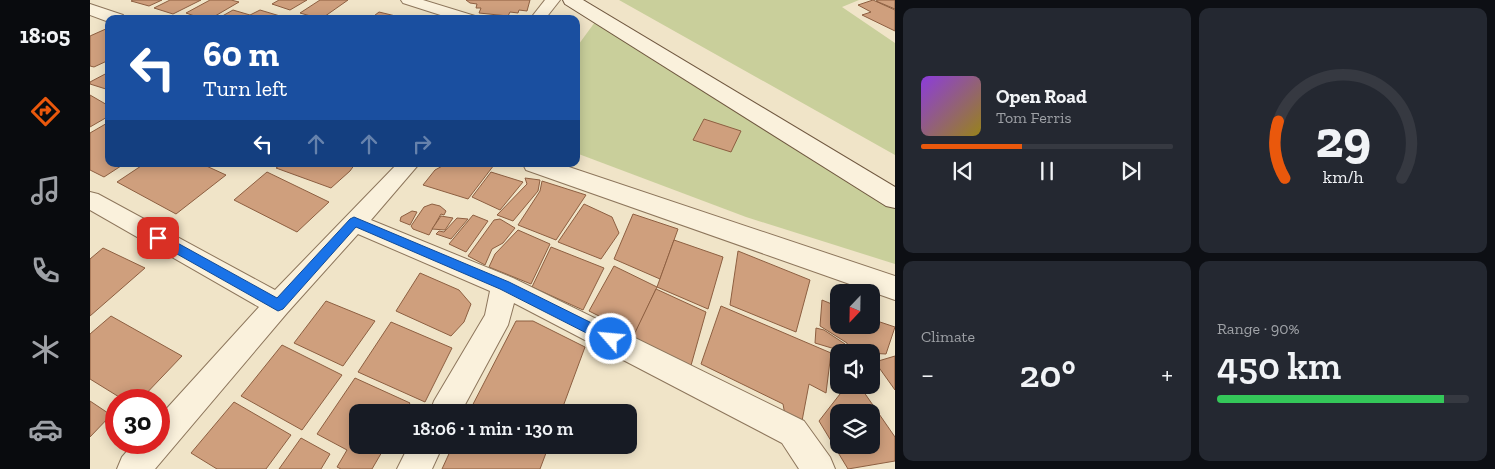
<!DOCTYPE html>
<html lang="en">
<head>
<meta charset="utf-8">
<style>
	:root { --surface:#171b24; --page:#242831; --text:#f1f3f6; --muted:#9ea1a6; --line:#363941; --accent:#ea580c }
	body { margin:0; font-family:"Zilla Slab",serif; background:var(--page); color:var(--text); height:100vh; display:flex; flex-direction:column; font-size:19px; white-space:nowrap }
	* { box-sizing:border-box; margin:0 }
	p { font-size:16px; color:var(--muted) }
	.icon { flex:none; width:28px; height:28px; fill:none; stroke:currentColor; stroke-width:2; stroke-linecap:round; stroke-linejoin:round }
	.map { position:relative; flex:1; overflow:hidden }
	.sheet { display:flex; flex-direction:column; gap:8px; padding:8px; background:#0d0f14; width:600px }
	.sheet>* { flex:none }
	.top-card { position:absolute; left:15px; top:15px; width:475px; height:152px; border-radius:10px; box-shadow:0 2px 12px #0003; background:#1a4fa0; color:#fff; overflow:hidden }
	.needle { width:32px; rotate:202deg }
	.tools { position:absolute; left:740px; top:284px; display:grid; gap:10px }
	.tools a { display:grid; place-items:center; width:50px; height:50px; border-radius:10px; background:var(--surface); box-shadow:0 2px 12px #0003; font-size:25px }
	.speed { position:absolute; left:15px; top:389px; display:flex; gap:10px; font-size:25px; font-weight:700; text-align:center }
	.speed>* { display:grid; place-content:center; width:65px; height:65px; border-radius:50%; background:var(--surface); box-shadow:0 2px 12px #0003; line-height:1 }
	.speed .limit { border:8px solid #d22; background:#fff; color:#111 }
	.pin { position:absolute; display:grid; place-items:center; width:42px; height:42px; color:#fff; margin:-21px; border-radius:10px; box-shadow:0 2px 8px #0006 }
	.me { position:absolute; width:55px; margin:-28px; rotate:297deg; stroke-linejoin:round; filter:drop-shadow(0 0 4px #0008) }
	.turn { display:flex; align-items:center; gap:18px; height:105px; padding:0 15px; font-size:22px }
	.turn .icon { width:65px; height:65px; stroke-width:2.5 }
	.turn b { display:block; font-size:35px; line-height:42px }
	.lanes { display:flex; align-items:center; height:48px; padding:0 15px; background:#0003; justify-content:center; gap:25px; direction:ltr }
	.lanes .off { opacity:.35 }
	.big { font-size:38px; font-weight:600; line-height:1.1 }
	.sheet .tile { flex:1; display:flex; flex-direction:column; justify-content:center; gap:8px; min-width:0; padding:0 18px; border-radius:10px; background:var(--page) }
	.sheet .dial { align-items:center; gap:0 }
	.dial svg { height:130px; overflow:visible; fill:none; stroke:var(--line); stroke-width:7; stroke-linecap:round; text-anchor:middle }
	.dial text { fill:var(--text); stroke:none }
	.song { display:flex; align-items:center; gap:15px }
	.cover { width:60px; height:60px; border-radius:8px; background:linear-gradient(135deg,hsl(270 70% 55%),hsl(50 70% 35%)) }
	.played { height:5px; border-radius:2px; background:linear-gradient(90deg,var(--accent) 40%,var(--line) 40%) }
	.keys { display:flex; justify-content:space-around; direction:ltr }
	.heat { display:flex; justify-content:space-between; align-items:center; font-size:28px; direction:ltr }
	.charge { height:8px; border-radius:4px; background:linear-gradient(90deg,#34c759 90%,var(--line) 0) }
	.sheet .tiles { flex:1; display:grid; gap:8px; grid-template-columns:repeat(2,1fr) }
	.trip { position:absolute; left:259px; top:404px; width:288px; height:50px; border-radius:10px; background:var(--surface); box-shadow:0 2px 12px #0003; font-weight:600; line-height:50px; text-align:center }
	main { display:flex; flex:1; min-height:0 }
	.tabs { display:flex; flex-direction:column; width:90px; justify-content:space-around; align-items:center; background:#090b0e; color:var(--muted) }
	.tabs .icon { width:35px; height:35px }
	.tabs .on { color:var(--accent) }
	.tabs b { font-size:22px; color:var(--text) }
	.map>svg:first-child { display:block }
</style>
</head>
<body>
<main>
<nav class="tabs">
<b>18:05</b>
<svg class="icon on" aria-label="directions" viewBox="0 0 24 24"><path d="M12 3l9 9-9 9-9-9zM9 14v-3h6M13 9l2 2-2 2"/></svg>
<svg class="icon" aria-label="music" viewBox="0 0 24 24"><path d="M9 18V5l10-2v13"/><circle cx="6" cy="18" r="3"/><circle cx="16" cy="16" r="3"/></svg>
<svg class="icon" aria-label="phone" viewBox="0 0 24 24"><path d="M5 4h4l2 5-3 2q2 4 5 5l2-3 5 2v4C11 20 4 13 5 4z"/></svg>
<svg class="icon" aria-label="climate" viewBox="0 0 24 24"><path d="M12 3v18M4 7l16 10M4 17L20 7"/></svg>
<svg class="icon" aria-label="car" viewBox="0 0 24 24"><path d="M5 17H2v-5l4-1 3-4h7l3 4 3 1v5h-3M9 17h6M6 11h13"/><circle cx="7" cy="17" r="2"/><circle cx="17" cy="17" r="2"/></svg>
</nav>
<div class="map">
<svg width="805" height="469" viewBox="0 0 805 469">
	<rect width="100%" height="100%" fill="#f0e4c8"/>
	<g fill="#c9cf9b">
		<polygon points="529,0 769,0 752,7 805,43 805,155"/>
		<polygon points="505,22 805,209 805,264 656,217 486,153 486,48"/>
	</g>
	<g fill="#cf9f7d" stroke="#8d5f41" fill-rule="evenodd">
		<polygon points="43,0 72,0 59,6 41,1"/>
		<polygon points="80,0 111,0 83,14 64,8"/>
		<polygon points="120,0 141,0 149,2 120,19 113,19 96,13"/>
		<polygon points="189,0 217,0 200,10 182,4"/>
		<polygon points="230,0 258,0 231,19 210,13"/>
		<polygon points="376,0 440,0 437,11 429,10 428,13 420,12 418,16 389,13 391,8 386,8 387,4 380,3"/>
		<polygon points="783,0 805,10 805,31 772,15 781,12 768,5"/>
		<polygon points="788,0 805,0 805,9 786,1"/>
		<polygon points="143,10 160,15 170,10 190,16 186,19 127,19"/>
		<polygon points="289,12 318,19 280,19"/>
		<polygon points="18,28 19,60 4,67 0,66 0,36"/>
		<polygon points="19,72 19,90 0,84 0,82"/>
		<polygon points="0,95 19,106 19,116 0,127"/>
		<polygon points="614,119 651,131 641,152 603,140"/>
		<polygon points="19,122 19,164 34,164 14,177 0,170 0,133"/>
		<polygon points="54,164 112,164 136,175 86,214 27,182"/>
		<polygon points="192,164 265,164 260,171 241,188 186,168"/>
		<polygon points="356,164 402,164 404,165 378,199 333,185 345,170"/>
		<polygon points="177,172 239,202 207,232 144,200"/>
		<polygon points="401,172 433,182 410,210 382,197"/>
		<polygon points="435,178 450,180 448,191 423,221 407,215 437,184"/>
		<polygon points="452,181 496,195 466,240 428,225 450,191"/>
		<polygon points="342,204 350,206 356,211 354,215 351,214 339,235 323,229 321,226 334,207"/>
		<polygon points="494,204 522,217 529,233 511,259 468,242"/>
		<polygon points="322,211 327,212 320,225 310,221 311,217"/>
		<polygon points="543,214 588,229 570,279 524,259"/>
		<polygon points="383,215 398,221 376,252 359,244"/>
		<polygon points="351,216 363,218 355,230 342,229"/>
		<polygon points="367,218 378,219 361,239 346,234 349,231 354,232"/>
		<polygon points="410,219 425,228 413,243 402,249 395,265 378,256 404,220"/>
		<polygon points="428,230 460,244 441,284 399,267 405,254"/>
		<polygon points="584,240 633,257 618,309 567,287"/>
		<polygon points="461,247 514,268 493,310 442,287"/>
		<polygon points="13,248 55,268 0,316 0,259"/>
		<polygon points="648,251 720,280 706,332 640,305"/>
		<polygon points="524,266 567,287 545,334 499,311"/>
		<polygon points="330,273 369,290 381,304 374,322 361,336 306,311"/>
		<polygon points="566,289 616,312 600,369 541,341"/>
		<polygon points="732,300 749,307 749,325 781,325 781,319 805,327 796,354 759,352 757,343 730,326"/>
		<polygon points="236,301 285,321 253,366 204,343"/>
		<polygon points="631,306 741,353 736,393 719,384 712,421 695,415 693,404 611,364"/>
		<polygon points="21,316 92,356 50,400 34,400 0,379 0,334"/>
		<polygon points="426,321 443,321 495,347 471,412 379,412"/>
		<polygon points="301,322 362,348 335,402 268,372"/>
		<polygon points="726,328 734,330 755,344 755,352 725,343"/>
		<polygon points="192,345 252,375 212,430 151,396"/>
		<polygon points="805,356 805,390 785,362"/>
		<polygon points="265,378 320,403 314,412 268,412 268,445 296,445 282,469 251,469 247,467 257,450 227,434"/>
		<path d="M757,385h12l36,52v24l-47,8 -29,-48zM749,412h32v33h-32z"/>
		<polygon points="0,401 21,415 0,437"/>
		<polygon points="144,402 201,435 176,469 127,469 101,453"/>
		<polygon points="211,438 240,454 231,469 189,469"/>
		<polygon points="363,445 459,445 450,469 352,469"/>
	</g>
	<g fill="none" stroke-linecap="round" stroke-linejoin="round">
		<g stroke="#8d765c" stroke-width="2">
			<g id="minor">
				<polygon points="311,0 333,0 385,16 387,19 363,19 313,3"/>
				<polygon points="455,0 470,0 455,19 440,19"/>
				<polygon points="307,164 329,164 281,220 423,278 714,421 740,457 745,469 709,469 692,443 424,303 418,325 371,412 340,412 344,401 395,315 400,291 268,234 197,313 65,469 27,469 32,457 45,442 69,442 69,417 169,307 0,210 0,192 8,194 185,290"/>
				<polygon points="319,445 353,445 342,469 307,469"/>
			</g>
		</g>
		<g stroke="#8d765c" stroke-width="2">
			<g id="tertiary">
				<polygon points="0,4 33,15 36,19 19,19 19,22 0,15"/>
				<polygon points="433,164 470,164 805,276 805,300 436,170"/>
			</g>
		</g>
		<g stroke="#6f573f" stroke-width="2">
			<polygon id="secondary" points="473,0 493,0 805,187 805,208 796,206 475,4"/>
		</g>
		<use href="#minor" fill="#faf1dc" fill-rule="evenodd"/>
		<use href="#tertiary" fill="#faf1dc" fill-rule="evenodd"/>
		<use href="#secondary" fill="#faf1dc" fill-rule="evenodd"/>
	</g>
	<polygon fill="#1a73e8" stroke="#114b97" points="264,217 419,282 526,335 528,339 526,343 521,345 516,343 410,289 266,227 193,309 188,311 64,241 63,238 68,234 73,235 187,298 260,219"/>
</svg>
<div class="tools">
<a><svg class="needle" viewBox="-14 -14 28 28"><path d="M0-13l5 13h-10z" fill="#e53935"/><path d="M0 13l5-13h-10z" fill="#9ea1a6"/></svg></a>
<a><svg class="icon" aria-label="sound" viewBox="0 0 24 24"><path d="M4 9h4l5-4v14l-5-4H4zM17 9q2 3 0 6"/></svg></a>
<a><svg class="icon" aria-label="layers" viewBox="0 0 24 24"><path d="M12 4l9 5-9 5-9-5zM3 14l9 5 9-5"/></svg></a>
</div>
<div class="speed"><div class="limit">30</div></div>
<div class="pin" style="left:68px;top:238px;background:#d93025"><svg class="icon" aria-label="arrive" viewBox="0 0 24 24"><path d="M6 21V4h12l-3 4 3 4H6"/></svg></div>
<svg class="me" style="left:521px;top:339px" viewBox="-20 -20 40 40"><circle r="17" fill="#1a73e8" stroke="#fff" stroke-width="3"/><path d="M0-11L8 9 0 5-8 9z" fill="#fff"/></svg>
<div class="trip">18:06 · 1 min · 130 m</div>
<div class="top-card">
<div class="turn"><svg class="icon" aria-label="left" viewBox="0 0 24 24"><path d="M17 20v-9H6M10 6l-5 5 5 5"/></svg><div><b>60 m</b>Turn left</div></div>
<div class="lanes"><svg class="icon" aria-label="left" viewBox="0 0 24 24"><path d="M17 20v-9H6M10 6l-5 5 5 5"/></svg><svg class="icon off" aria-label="ahead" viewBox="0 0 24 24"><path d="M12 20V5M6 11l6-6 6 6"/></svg><svg class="icon off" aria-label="ahead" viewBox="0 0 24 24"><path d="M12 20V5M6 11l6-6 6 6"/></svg><svg class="icon off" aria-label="right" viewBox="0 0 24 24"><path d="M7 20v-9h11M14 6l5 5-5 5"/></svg></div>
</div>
</div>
<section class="sheet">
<div class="tiles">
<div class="tile">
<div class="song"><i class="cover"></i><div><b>Open Road</b><p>Tom Ferris</p></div></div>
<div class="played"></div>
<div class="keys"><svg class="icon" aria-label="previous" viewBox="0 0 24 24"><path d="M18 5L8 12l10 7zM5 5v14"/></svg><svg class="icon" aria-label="pause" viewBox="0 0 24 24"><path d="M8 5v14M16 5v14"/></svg><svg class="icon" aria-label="next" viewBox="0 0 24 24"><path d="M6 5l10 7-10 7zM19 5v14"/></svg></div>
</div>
<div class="tile dial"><svg viewBox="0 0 100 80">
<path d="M14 69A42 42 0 1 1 86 69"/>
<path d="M14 69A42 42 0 0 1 10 34" stroke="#ea580c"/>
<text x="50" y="56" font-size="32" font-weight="700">29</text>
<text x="50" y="72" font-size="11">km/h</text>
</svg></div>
<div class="tile"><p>Climate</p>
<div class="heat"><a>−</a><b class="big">20°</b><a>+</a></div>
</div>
<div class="tile"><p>Range · 90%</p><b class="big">450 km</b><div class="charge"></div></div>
</div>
</section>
</main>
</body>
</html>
